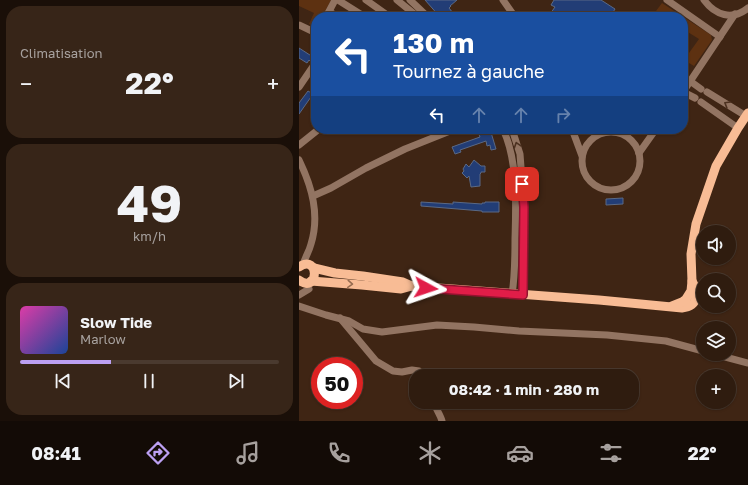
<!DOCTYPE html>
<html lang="fr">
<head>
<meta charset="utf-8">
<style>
	:root { --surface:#2f1c0f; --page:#372518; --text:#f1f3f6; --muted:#a7a19e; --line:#4a3a2f; --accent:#bca0f2 }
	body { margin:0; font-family:"Golos Text",sans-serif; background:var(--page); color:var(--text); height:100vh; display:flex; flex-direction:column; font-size:15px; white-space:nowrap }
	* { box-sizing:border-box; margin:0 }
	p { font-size:13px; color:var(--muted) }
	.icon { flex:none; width:22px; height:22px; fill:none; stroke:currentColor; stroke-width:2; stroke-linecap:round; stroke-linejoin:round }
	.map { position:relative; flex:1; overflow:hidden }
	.sheet { display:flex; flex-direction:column; gap:6px; padding:6px; background:#1a0f08; width:299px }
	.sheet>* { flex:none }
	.guide { position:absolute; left:12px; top:12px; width:377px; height:122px; border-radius:16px; box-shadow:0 1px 3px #0004,0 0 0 1px var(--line); background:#1a4fa0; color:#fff; overflow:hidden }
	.tools { position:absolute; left:397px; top:225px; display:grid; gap:8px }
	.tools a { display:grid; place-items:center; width:40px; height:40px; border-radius:50%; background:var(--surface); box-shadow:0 1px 3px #0004,0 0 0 1px var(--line); font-size:20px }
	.speed { position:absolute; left:12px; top:357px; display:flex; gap:8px; font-size:20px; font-weight:700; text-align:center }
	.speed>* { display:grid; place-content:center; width:52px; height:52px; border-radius:50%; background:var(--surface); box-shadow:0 1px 3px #0004,0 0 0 1px var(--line); line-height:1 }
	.speed .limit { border:6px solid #d22; background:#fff; color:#111 }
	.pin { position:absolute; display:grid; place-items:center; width:34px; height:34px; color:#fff; margin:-17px; border-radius:8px; box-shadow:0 2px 6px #0006 }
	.me { position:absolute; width:44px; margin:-22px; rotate:95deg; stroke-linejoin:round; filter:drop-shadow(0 0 3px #0008) }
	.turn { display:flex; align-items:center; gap:14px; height:84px; padding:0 16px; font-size:18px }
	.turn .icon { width:52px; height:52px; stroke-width:2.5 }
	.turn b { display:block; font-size:28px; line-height:34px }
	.lanes { display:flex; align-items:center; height:38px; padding:0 16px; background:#0003; justify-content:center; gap:20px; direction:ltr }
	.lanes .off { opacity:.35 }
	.big { font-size:30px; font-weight:700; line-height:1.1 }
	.sheet .widget { flex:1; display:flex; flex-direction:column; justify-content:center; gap:6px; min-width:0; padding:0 14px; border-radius:16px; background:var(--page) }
	.sheet .dial { align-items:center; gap:0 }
	.dial b { font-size:52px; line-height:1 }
	.song { display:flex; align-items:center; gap:12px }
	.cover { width:48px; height:48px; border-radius:6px; background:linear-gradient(135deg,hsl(320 70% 55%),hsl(220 70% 35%)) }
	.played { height:4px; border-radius:2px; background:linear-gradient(90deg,var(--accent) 35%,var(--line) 35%) }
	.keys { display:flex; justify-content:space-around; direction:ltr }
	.heat { display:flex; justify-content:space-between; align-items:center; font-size:22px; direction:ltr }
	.trip { position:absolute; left:110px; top:369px; width:230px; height:40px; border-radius:16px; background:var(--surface); box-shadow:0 1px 3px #0004,0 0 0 1px var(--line); font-weight:700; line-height:40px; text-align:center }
	.dock { display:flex; height:64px; justify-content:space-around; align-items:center; background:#130b06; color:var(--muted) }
	.dock .icon { width:28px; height:28px }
	.dock .selected { color:var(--accent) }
	.dock b { font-size:18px; color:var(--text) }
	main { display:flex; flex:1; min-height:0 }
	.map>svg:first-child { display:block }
</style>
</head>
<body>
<main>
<section class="sheet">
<div class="widget"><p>Climatisation</p>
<div class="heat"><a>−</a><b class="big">22°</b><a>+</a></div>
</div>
<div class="widget dial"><b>49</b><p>km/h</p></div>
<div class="widget">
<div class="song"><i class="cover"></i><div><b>Slow Tide</b><p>Marlow</p></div></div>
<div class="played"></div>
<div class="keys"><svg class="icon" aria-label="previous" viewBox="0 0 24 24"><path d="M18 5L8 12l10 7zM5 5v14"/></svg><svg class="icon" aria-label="pause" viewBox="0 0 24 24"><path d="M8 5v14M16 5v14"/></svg><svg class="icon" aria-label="next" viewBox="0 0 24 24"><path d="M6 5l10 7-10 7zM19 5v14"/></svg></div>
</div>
</section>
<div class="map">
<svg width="449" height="421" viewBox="0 0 449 421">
	<rect width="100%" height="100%" fill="#3f2514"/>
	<g fill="#5d3111">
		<polygon points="0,0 32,0 23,17 17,17 17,26 16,27 10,24 15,13 0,6"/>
		<polygon points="363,3 412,35 413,40 395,66 385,60 400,39 384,29 384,17 367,17 357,11"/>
	</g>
	<g fill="#223d76" stroke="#5a6985">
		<polygon points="126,0 158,0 151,6 152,6 150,8 154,13 150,17 141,17"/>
		<polygon points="255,0 302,0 316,9 311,17 249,17 256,7 252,5"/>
		<polygon points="0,48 14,57 11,61 10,60 8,63 0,58"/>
		<polygon points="9,91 14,94 0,114 0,103"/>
		<polygon points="180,129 191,129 197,149 192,150 191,145 188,146 187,141 161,150 162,152 156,154 153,147 181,137 179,132 181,131"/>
		<polygon points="175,160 182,166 186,166 186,172 182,172 182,173 181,174 181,186 172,187 170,176 168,178 163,173 165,171 164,169 167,164 170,167"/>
		<polygon points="324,198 324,204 307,205 307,199"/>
		<polygon points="122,202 154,204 154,202 183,204 183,203 186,203 186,202 200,202 200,212 183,212 183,211 122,206"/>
	</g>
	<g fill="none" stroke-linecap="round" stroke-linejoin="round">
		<g stroke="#927462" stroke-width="7">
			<polyline points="39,0 66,17"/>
			<polyline points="67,0 91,17"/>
			<polyline points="98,0 119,17"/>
			<polyline points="111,0 129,17"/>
			<polyline points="204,0 216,17"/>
			<polyline points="368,0 421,37"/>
			<path d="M405,0c11,15 28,21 44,8"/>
			<polyline points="30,12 40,17"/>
			<polyline points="27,17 36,0"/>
			<polyline points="0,25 17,33"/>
			<polyline points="391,81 402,89"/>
			<polyline points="0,87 17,62"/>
			<polyline points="384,92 436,14"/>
			<polyline points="384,92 396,98"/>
			<polyline points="408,92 447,116"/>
			<polyline points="402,102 439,128"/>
			<path d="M204,129c15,32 13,75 12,110 0,19 0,37 -3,55"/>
			<polyline points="213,129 221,154 225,207 224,295"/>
			<polyline points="273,129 283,156"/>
			<circle cx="312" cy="161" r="29"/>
			<polyline points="0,145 20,129"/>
			<polyline points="340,153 357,129"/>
			<path d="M0,160c13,27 21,55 12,84 -2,8 -6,13 -8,21"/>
			<polyline points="14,196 32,188 67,168 106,149 156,129"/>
			<polyline points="0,295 10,289"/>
			<polyline points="0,306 27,315 50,321 64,329 83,332 138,325 175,327 220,331 308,335 367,341 404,351"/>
			<polyline points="41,318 77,361 94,371 103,372 113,370 120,371 125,376"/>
			<polyline points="415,354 449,363"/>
			<path d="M135,402c1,6 6,12 8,19"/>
		</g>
		<g stroke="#f8bc95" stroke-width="9">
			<path d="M0,267c21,-14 20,28 0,13"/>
			<polyline points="15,268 36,273 64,276 104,282 113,286"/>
			<path d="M12,281l51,4 39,4 11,-3 187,14 83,8c17,-2 17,-15 10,-27"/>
			<polyline points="373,306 383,302 387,299 392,291 393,281 392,254 397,224 417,166 439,128 449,113"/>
		</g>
	</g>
	<defs><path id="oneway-chevron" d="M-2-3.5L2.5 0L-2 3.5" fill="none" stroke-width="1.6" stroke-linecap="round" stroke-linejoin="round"/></defs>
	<g stroke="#4c3120">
		<use href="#oneway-chevron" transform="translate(428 104) rotate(-149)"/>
		<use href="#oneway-chevron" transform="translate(218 145) rotate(-108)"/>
	</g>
	<use stroke="#966c50" href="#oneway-chevron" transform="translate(51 284) rotate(4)"/>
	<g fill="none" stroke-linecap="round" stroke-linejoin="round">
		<g stroke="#92132f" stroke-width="10">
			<polyline id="route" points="127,288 224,295 225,207 223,184"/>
		</g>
		<use href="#route" stroke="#e11d48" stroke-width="7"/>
	</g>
</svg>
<div class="tools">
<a><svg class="icon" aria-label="sound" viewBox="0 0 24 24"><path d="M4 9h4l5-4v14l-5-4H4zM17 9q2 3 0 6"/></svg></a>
<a><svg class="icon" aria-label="search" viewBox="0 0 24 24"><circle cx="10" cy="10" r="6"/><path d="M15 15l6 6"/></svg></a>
<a><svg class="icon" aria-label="layers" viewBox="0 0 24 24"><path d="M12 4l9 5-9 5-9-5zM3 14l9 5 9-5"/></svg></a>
<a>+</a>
</div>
<div class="speed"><div class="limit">50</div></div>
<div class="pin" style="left:223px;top:184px;background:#d93025"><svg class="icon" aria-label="arrive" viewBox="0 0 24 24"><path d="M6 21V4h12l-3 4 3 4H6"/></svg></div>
<svg class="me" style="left:127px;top:288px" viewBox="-20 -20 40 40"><path d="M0-17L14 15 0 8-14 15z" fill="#e11d48" stroke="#fff" stroke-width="4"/></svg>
<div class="trip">08:42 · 1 min · 280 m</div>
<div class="guide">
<div class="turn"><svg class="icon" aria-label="left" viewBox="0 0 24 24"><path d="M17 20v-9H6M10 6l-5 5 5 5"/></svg><div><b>130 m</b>Tournez à gauche</div></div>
<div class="lanes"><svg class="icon" aria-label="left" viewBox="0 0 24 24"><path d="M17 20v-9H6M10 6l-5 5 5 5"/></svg><svg class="icon off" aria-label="ahead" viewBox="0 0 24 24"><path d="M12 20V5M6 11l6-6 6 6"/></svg><svg class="icon off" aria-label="ahead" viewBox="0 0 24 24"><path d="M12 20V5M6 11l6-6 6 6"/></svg><svg class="icon off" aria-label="right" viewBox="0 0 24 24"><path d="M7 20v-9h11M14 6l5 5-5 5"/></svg></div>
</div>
</div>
</main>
<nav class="dock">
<b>08:41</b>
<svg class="icon selected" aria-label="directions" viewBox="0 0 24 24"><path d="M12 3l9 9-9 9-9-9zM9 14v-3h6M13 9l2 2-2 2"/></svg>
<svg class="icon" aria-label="music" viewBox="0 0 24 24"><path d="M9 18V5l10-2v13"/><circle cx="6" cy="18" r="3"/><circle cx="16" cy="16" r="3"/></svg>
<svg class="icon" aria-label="phone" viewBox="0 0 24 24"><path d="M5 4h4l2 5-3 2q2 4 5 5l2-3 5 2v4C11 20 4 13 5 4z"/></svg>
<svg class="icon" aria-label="climate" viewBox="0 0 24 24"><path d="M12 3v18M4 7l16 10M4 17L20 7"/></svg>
<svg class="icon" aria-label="car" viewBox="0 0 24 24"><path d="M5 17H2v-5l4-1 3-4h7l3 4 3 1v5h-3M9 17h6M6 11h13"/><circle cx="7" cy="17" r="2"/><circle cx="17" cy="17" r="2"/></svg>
<svg class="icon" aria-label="filters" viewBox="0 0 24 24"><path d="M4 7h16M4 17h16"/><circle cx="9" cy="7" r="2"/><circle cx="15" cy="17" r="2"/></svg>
<b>22°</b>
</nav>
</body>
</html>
